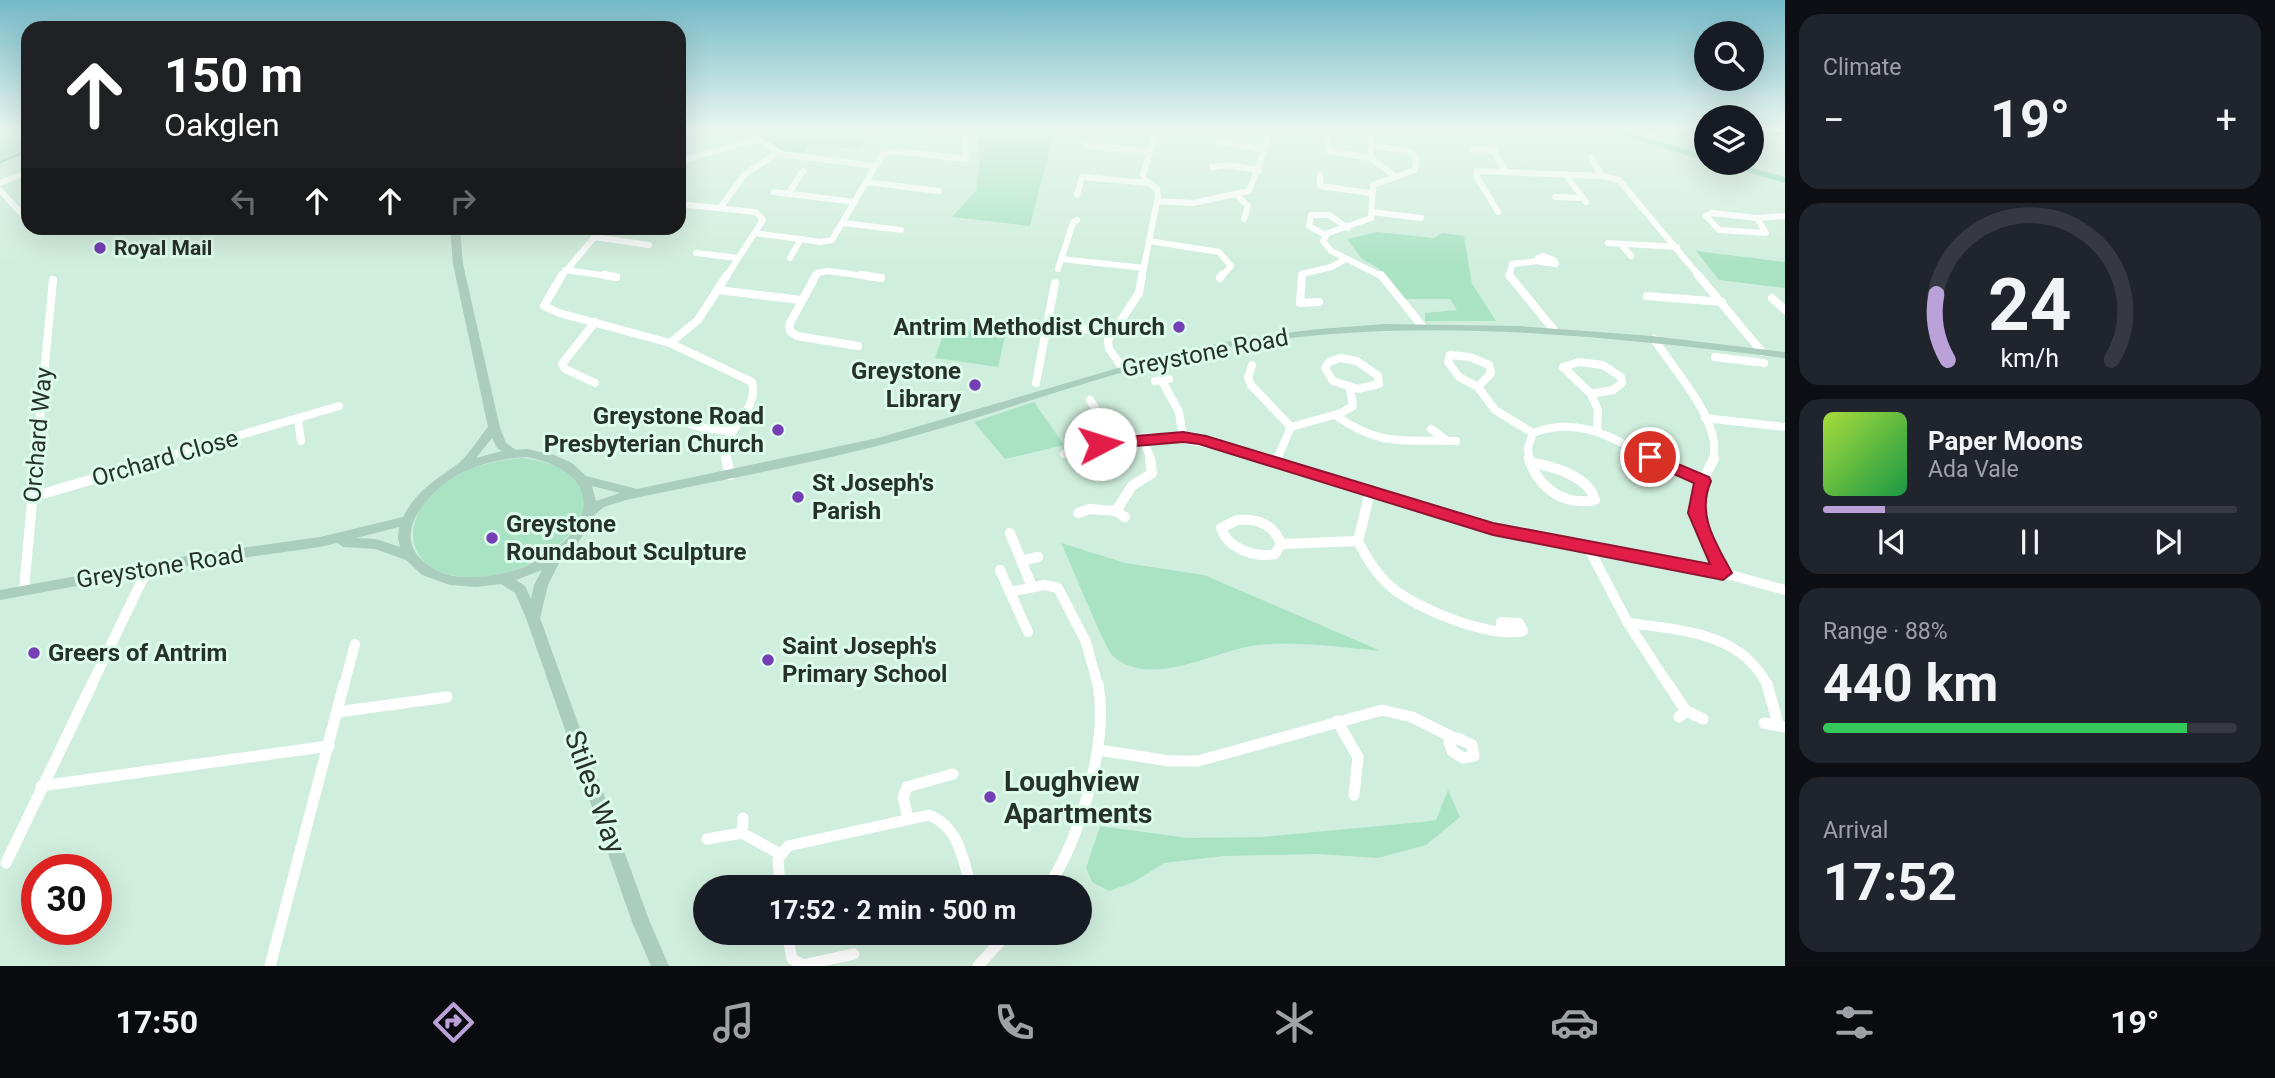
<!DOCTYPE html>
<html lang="en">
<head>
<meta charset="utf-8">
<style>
	:root { --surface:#171b24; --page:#20242c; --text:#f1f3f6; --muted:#9ea1a6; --line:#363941; --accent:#baa2d9 }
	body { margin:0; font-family:Roboto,sans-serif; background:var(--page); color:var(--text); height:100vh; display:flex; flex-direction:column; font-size:26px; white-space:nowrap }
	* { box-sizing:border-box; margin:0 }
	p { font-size:23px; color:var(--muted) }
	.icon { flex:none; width:38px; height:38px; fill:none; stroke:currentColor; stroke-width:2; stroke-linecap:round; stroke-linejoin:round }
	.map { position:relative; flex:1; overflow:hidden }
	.details { display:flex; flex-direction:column; gap:14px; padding:14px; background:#0d0f14; width:490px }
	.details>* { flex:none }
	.banner { position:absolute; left:21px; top:21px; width:665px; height:214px; border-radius:21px; box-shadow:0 7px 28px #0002; background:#202124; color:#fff; overflow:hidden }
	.controls { position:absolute; left:1694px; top:21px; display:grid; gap:14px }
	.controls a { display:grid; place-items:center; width:70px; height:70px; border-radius:50%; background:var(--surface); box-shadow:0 7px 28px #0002; font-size:35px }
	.speed { position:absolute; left:21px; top:854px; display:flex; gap:14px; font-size:35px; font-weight:700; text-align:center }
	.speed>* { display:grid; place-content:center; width:91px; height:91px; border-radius:50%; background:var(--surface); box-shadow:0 7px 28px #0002; line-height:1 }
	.speed .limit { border:10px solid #d22; background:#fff; color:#111 }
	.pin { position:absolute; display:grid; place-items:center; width:60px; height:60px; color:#fff; margin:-30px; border:4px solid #fff; border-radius:50%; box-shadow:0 2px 7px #0007 }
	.me { position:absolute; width:77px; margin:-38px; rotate:85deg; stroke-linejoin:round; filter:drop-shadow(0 0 5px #0008) }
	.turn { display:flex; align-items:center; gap:24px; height:147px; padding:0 28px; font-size:32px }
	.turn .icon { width:91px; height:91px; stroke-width:2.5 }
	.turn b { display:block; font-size:49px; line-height:60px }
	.lanes { display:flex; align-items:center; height:66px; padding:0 28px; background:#0003; justify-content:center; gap:35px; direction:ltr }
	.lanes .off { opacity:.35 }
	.big { font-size:52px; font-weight:700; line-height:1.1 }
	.details .card { flex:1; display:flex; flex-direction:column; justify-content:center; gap:10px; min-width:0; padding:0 24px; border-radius:21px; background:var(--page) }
	.details .dial { align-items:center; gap:0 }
	.dial svg { height:182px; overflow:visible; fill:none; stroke:var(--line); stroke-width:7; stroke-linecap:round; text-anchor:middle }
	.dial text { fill:var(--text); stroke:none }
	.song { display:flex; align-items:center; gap:21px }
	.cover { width:84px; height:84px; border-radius:10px; background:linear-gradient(135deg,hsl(80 70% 55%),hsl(140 70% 35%)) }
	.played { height:7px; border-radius:4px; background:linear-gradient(90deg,var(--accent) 15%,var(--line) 15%) }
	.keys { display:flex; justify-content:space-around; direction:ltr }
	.heat { display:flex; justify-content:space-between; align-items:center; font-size:38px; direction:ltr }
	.charge { height:10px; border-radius:5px; background:linear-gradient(90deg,#34c759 88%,var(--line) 0) }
	.trip { position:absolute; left:693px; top:875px; width:399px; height:70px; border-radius:35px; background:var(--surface); box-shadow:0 7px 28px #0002; font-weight:700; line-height:70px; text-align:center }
	.menu { display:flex; height:112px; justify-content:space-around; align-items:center; background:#090b0e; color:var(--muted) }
	.menu .icon { width:49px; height:49px }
	.menu .on { color:var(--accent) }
	.menu b { font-size:32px; color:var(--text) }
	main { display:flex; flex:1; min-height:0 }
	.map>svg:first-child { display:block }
</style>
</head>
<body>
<main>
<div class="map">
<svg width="1785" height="966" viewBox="0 0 1785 966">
	<rect width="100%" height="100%" fill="#d0eedd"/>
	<g fill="#aae3c4">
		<polygon points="0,129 28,129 28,151 0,163"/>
		<polygon points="747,129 938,129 933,141 870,134 858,149 810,144 802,156 778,150"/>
		<polygon points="977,129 1055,129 1030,226 952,217 976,191 980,160"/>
		<polygon points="1377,232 1434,238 1442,233 1464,236 1472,284 1496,321 1425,321 1425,313 1457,310 1450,299 1404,299 1378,268 1362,259 1347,239"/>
		<polygon points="1696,251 1785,262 1785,288 1719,280"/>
		<polygon points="946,326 1005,336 998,367 935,358"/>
		<polygon points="1034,402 1064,445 1005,459 974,422"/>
		<path d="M523,458c129,18 30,127 -61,119 -60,-6 -63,-61 -19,-93 23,-18 51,-23 80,-26z"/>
		<path d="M1061,543l64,20 79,12 177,76c-41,-4 -82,-10 -123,-6 -43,5 -107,45 -145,11 -8,-7 -43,-95 -52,-113z"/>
		<polygon points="1448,790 1460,817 1426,845 1378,858 1318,854 1224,856 1164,863 1134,882 1109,891 1092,882 1086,868 1100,826 1188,838 1261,837 1422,822 1436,820"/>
	</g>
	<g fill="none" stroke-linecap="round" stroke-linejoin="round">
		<polyline stroke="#6ac397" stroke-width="2" points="0,162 28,151"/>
		<g stroke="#fff" stroke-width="6">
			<polyline points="742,129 782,154 875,166"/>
			<polyline points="1371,129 1371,158 1396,177"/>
			<polyline points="1327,138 1329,151 1371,158"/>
			<polyline points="1218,141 1265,150"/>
			<polyline points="1644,141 1659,129"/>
			<polyline points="1085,145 1150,152"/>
			<polyline points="1371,145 1411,152 1416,156 1415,170 1373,185 1371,218 1328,233 1323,241 1331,251 1383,277"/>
			<polyline points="1491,145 1504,170"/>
			<polyline points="1472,149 1494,151"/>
			<polyline points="1591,157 1602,176"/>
			<polyline points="679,162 756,139"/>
			<polyline points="1212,167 1227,165 1259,170"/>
			<polyline points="1565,174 1586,202"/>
			<polyline points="1320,175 1320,186 1370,193"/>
			<polyline points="866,182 939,191"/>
			<polyline points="0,183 28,172"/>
			<polyline points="679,183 682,178"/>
			<polyline points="0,190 28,221"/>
			<polyline points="774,192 855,202"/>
			<polyline points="788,194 803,171"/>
			<polyline points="1077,195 1082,177 1148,183"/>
			<polyline points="1237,195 1248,206 1244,219"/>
			<polyline points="1555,197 1583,198"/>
			<polyline points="1157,201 1193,203 1249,191 1268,141 1264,129"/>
			<polyline points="679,204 756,212 763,220 726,277"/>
			<polyline points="720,208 744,175 778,152"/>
			<polyline points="1372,212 1421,218"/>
			<polyline points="1498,212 1477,177 1477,171 1602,176 1619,180 1700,277"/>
			<polygon points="1712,213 1757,218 1766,233 1719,230 1706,216"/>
			<polyline points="1757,218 1785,216"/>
			<polyline points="843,223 901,230"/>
			<polyline points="755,233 821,242 832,240 883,153 896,151 966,159 964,129"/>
			<polyline points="1325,235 1309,226 1311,215 1329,215 1348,228"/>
			<polyline points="594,237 649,245"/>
			<polyline points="1149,241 1219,252 1231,266 1221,277"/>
			<polyline points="1608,243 1677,247"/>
			<polyline points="1621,244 1631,256"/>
			<polyline points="696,253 738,258"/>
			<polygon points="1543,256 1554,260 1556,264 1540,262 1538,258"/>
			<polyline points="790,258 801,239"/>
			<polyline points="1061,259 1144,268"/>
			<polyline points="1058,269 1073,223 1077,220"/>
			<polyline points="565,270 616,277"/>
			<polyline points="561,277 602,228"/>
			<polyline points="815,277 817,273 827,271 874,277"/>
			<polyline points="1142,277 1158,196 1157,189 1144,179 1143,174 1157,129"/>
			<polyline points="1302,277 1302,274 1331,267 1346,259"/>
			<polyline points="1509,277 1512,264 1538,261"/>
		</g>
		<g stroke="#fff" stroke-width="8">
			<path d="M562,275l-18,31 15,7 111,30 82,39c8,32 -31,45 -26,77"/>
			<polyline points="604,275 616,277"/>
			<polyline points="816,275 789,325 790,331 797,336 858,346"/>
			<polyline points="861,275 881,278"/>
			<polyline points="1302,275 1300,303 1319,302"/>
			<polyline points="1381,275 1422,326"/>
			<polyline points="1509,275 1553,329"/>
			<polyline points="1698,275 1762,352"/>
			<polyline points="1220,278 1222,275"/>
			<polyline points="717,290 801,300"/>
			<polyline points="1647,296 1722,302"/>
			<polyline points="1772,298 1785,310"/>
			<polyline points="595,322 562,364 565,369 595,383"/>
			<polyline points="1048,322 1111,334"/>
			<path d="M1654,339c19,30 69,83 59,120"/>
			<polyline points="670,343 698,320 727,275"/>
			<polygon points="1450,355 1470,357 1489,365 1491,373 1478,387 1459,377 1448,362"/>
			<polyline points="1715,357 1764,363"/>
			<polygon points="1340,358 1357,361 1378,376 1379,384 1358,389 1333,381 1325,368 1329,362"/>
			<polygon points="1579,362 1603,365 1621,377 1622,383 1613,390 1591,394 1563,367"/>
			<polyline points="1252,365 1248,378 1251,385 1291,427"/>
			<polyline points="1123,368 1109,349 1108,340 1139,293 1142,275"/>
			<polyline points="1155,381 1169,379"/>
			<polyline points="1162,381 1179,412 1183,437"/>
			<polyline points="1036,383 1055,283"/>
			<polyline points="1478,387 1495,410 1533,433"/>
			<polyline points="1591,394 1598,410 1597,430"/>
			<polyline points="1090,400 1099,414 1100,444"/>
			<path d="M1335,415c47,33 68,24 121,26"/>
			<polyline points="1705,418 1785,427"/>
			<polyline points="298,419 301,441"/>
			<polyline points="620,419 675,419 703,428 731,431"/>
			<polyline points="1431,429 1446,440"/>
			<polyline points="1143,440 1151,459"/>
			<path d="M1064,454c75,-28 127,-17 200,5"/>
			<polyline points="36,459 53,280"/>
			<polyline points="159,459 339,406"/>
			<polyline points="1277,459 1291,427 1341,413 1353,406 1350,388"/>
			<path d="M1529,459l-1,-12 5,-14c46,-18 80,6 121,26"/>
		</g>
		<g stroke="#fff" stroke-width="10">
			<polyline points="726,458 730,475"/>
			<polyline points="1258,458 1493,529 1723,573 1785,590"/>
			<polyline points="1529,458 1530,462"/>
			<polyline points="1650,458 1703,481"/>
			<path d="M1714,458c-5,12 -13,23 -16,36 -8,28 12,55 25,79"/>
			<path d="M1530,462c21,4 59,14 65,38 -30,6 -54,-10 -65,-38z"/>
			<polyline points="1275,463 1277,458"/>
			<path d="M1370,492l-12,49c8,16 18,33 32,45 26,23 99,52 133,45l-4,-8 -18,-1v9"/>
			<polyline points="32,497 165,458"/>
			<polyline points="1116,511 1125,517"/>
			<polyline points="1078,513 1089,509 1116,511 1132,486 1152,473 1150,458"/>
			<path d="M1237,520c20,-2 37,4 44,24l-6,10c-20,4 -47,-5 -54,-26z"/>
			<polyline points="1010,533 1032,587"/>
			<polyline points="1281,544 1358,541"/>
			<polyline points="1589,549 1628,623 1669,686"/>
			<polyline points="1024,560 1038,557"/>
			<polyline points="1000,570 1028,632"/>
			<polyline points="24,590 36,458"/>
			<polyline points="1010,592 1044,585 1058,588 1086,642 1098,686"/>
			<path d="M1628,623c53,7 113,9 140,63"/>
			<polyline points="91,686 148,568"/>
			<polyline points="344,686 355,644"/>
		</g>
		<g stroke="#fff" stroke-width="11">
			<polyline points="1668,684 1686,711"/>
			<polyline points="1767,684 1778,724"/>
			<polyline points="338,712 447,697"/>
			<polyline points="1679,717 1686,711 1703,719"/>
			<polyline points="1337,721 1358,757 1354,795"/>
			<polyline points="1764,723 1785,727"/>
			<polygon points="1457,738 1472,745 1474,756 1463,758 1452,751 1449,742"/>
			<polyline points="1099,750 1169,761 1198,761 1382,710 1412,717 1454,738"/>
			<polyline points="41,786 329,746"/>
			<polyline points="908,818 903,797 907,787 953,774"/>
			<polyline points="742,833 743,818"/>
			<polyline points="707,839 742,833 780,854"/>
			<polyline points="6,863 92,684"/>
			<path d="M780,887l-2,-28 10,-13 141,-31c30,12 34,44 42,72"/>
			<path d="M1048,887c32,-49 61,-144 50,-203"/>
			<polyline points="787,933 792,959 803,965 854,954"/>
			<polyline points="270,966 344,684"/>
			<polyline points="978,966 1008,933"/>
		</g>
		<path fill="#abcdbe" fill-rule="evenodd" d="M450,228h10l3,36 37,164 6,15 10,7 11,-1 27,6 18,8 14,13 51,13 241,-51 288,-84 86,-17 67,-8 66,-5 134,2 133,10 133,16v6c-177,-21 -355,-42 -532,-15 -114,17 -222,60 -332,91 -97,28 -197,45 -295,66l-22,7 -11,9 -2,7 -13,20 -16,14 -14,28 -8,33 109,302 20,46h-18l-19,-44 -106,-304 -11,-25 -14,-9 -24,3 -27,-2 -28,-10 -16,-15 -31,-11 -32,-2 -6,-4 -17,4 -128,18 -192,35v-10l192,-35 128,-18 83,-20c13,-25 29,-35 52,-51 12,-8 23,-27 33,-39l-35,-163zM492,438l5,10 5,3 -26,7zM527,457c83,17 67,77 3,107 -21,10 -45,14 -68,13 -14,-1 -28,-6 -39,-16 -31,-27 3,-65 28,-82 23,-15 49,-20 76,-22zM592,486l28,7 -24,8zM399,527l-1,11 2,9 -24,-8 -20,-1zM542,570l-8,15 -3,14 -6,-13 -9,-6z"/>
		<g fill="#8eddbb" fill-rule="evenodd">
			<polygon points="1600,129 1615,129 1706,155 1706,161"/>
			<polygon points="1717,163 1732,163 1785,177 1785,183"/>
		</g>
		<polyline stroke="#5a6b61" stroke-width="2" stroke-dasharray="6 6" stroke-linecap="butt" points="1763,129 1785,136"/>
	</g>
	<linearGradient id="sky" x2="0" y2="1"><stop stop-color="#75bac8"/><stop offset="0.49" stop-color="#eaf7f0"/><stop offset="1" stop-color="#eaf7f0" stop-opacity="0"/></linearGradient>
	<rect width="1785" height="265" fill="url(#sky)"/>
	<path fill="#e11d48" stroke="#92132f" stroke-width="2" d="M1183,432l23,4 287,87 217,41 -22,-51 6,-30 -49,-22 -3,-4 8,-5 59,25 2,4c-15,34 5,62 21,92l-9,7 -230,-45 -294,-91 -16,-2 -83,7 -7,-5 7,-5z"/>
	<g fill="#763eb5" stroke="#ddfbea" stroke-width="2.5">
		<circle cx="100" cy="248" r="7"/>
		<circle cx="1179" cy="327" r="7"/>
		<circle cx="975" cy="385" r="7"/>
		<circle cx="778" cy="430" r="7"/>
		<circle cx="798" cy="497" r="7"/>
		<circle cx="492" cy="538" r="7"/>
		<circle cx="34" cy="653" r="7"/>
		<circle cx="768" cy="660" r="7"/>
		<circle cx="990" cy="797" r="7"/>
	</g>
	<g text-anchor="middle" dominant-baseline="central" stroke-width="6" stroke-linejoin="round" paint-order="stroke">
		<g font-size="21" font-weight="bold" fill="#26312b" stroke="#ddfbea" text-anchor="start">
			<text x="114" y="248">Royal Mail</text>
		</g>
		<g font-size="24" font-weight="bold" fill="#26312b" stroke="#ddfbea" text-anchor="start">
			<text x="1165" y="327" text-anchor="end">Antrim Methodist Church</text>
			<text x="961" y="371" text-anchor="end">Greystone<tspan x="961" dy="28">Library</tspan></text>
			<text x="764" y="416" text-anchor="end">Greystone Road<tspan x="764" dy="28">Presbyterian Church</tspan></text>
			<text x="812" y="483">St Joseph's<tspan x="812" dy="28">Parish</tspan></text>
			<text x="506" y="524">Greystone<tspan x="506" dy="28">Roundabout Sculpture</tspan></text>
			<text x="782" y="646">Saint Joseph's<tspan x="782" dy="28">Primary School</tspan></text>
			<text x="48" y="653">Greers of Antrim</text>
		</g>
		<g font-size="24" fill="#26312b" stroke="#ddfbea">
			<text transform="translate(1205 353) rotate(-11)">Greystone Road</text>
			<text transform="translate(38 435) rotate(-85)">Orchard Way</text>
			<text transform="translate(165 458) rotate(-16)">Orchard Close</text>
			<text transform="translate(160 567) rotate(-9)">Greystone Road</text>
		</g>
		<g font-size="28" font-weight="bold" fill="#26312b" stroke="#ddfbea" text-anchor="start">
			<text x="1004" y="781">Loughview<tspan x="1004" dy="32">Apartments</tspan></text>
		</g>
		<g font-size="28" fill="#26312b" stroke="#ddfbea">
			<text transform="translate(595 792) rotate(70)">Stiles Way</text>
		</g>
	</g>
</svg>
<div class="controls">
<a><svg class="icon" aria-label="search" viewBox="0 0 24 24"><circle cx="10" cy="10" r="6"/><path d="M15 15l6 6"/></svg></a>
<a><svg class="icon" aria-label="layers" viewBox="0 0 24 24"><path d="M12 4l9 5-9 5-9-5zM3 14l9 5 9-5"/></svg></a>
</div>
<div class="speed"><div class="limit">30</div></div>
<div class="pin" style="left:1650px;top:457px;background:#d93025"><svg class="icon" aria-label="arrive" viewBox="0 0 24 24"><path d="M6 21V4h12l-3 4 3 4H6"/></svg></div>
<svg class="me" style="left:1100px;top:444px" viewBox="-20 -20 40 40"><circle r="19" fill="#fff"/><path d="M0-13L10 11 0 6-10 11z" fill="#e11d48"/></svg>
<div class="trip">17:52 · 2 min · 500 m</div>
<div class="banner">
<div class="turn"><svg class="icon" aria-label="ahead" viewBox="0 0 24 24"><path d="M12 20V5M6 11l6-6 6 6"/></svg><div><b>150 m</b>Oakglen</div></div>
<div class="lanes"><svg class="icon off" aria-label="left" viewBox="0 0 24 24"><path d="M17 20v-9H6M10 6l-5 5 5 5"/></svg><svg class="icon" aria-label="ahead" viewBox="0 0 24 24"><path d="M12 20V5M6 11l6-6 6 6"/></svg><svg class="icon" aria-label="ahead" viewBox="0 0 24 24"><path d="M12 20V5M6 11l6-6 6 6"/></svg><svg class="icon off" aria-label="right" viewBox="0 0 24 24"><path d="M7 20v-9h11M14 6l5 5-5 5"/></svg></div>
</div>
</div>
<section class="details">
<div class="card"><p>Climate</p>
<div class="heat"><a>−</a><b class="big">19°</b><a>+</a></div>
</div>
<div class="card dial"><svg viewBox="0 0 100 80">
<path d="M14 69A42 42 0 1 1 86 69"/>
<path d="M14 69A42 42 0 0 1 9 40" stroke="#baa2d9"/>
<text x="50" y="56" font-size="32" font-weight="700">24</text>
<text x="50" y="72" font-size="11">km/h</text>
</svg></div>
<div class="card">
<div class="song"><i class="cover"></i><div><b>Paper Moons</b><p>Ada Vale</p></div></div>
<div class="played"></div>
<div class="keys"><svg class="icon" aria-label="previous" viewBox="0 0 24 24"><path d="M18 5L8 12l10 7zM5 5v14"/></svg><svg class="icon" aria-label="pause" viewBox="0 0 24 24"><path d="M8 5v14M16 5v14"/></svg><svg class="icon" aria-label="next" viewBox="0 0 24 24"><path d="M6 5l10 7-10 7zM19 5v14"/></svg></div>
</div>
<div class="card"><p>Range · 88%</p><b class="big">440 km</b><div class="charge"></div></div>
<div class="card"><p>Arrival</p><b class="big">17:52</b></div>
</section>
</main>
<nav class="menu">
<b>17:50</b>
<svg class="icon on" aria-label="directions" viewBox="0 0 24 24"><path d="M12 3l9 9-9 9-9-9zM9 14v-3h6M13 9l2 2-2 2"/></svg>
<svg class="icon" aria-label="music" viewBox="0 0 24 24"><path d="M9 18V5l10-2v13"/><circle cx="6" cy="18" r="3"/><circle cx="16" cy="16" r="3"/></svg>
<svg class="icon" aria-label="phone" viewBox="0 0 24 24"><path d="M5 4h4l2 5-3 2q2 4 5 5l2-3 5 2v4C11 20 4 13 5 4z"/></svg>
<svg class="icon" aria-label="climate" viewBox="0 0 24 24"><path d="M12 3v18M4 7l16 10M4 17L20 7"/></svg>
<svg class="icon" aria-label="car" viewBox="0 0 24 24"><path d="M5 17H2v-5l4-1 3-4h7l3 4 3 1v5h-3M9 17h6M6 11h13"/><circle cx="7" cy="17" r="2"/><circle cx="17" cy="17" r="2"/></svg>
<svg class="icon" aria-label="filters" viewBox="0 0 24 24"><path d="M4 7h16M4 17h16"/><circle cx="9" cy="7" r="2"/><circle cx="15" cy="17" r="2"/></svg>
<b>19°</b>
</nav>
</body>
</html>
